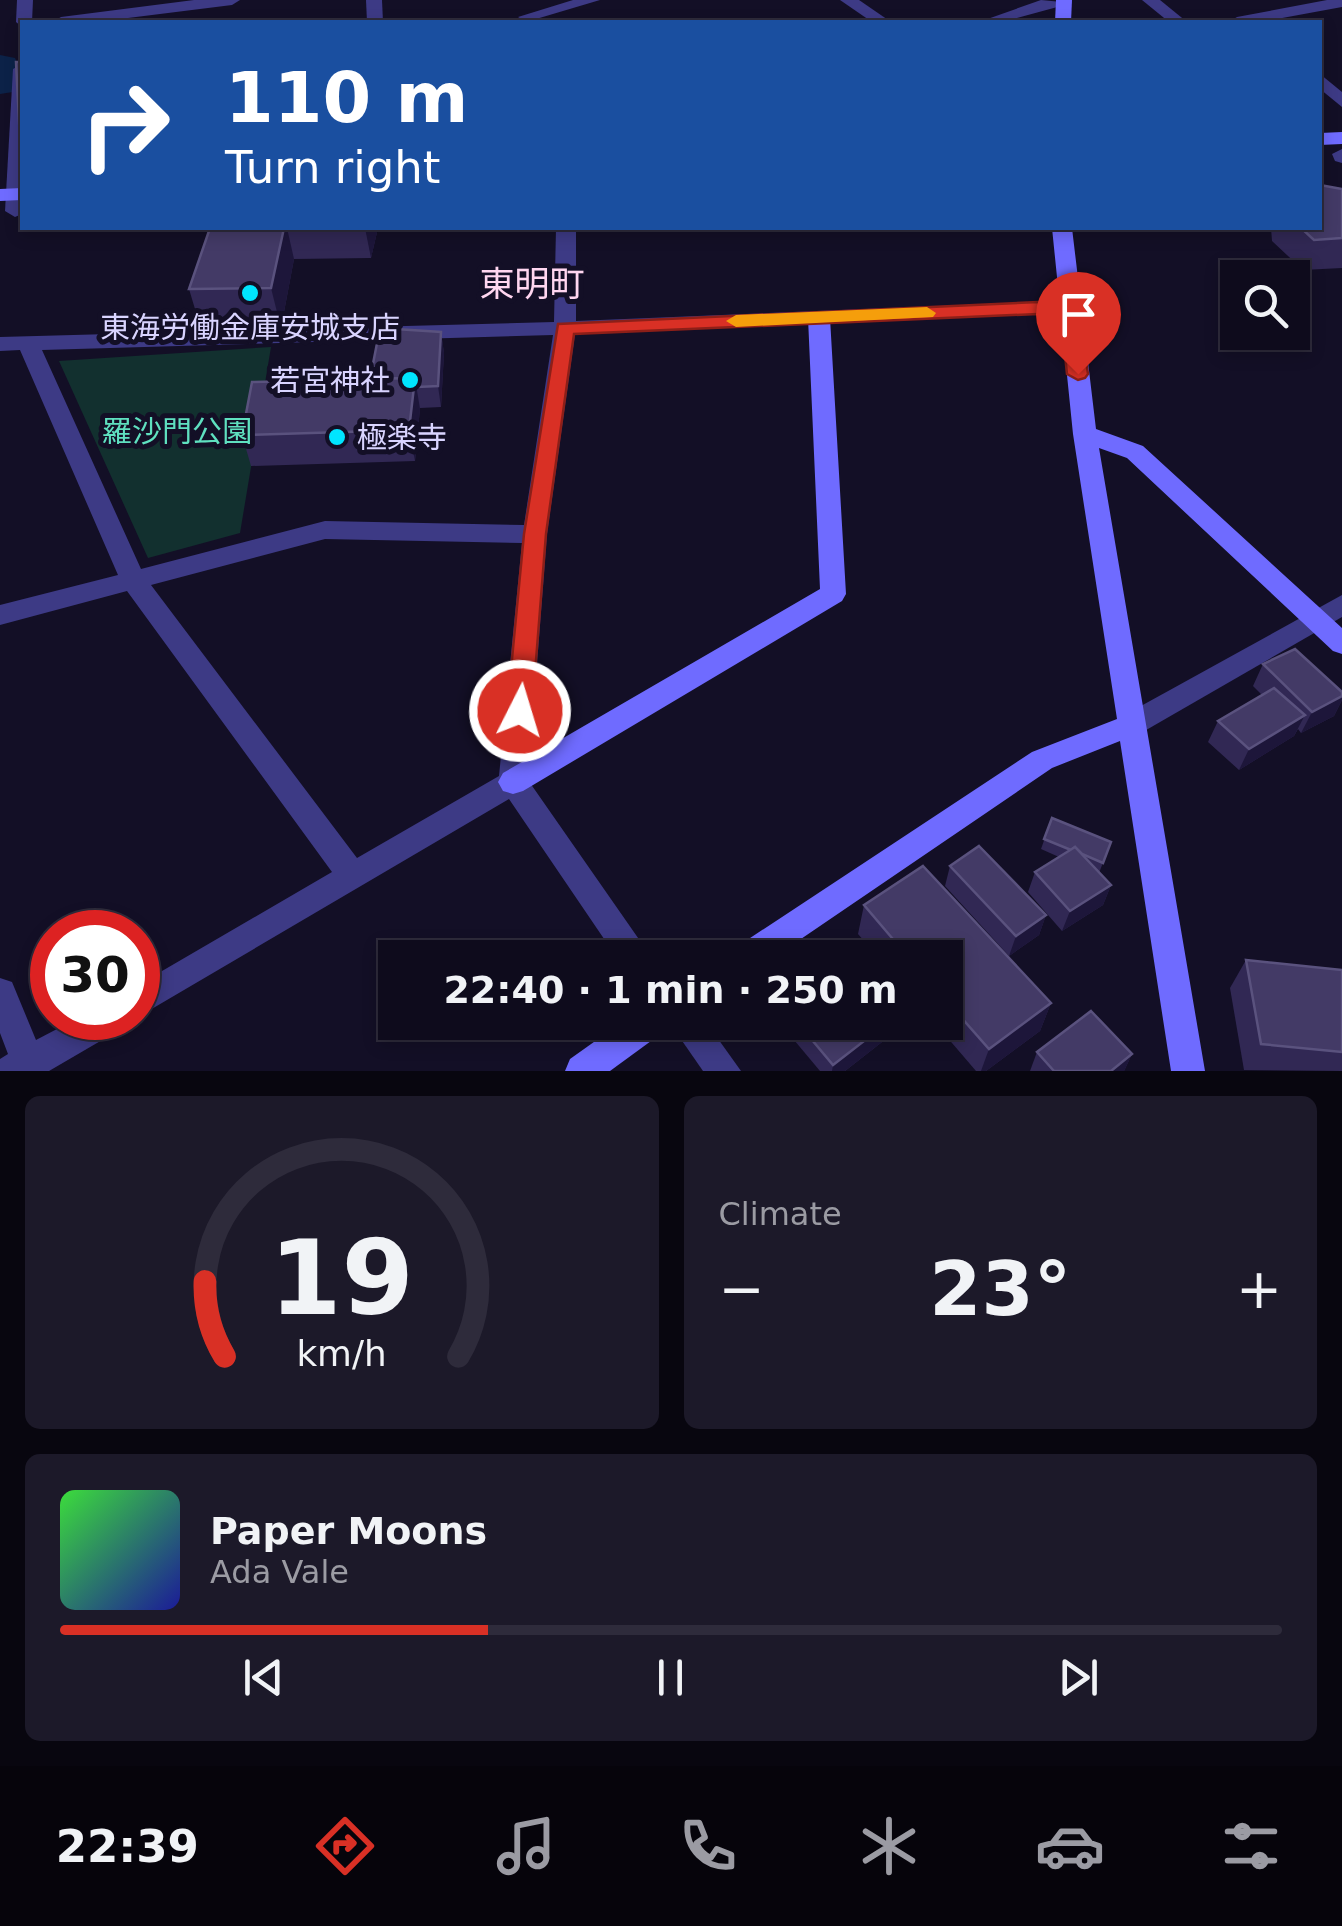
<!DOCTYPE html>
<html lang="en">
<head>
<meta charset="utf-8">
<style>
	:root { --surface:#0e0b1c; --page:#1c1929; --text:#f1f3f6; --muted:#9b9ba3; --line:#2e2b3b; --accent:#d93025 }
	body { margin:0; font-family:"DejaVu Sans","Noto Sans JP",sans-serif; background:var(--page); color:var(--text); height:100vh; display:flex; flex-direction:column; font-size:38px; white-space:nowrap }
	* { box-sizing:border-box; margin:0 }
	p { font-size:32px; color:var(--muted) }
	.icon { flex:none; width:55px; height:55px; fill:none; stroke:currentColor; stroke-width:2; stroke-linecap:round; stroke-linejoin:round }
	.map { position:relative; height:1071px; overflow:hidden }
	.panel { display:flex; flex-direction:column; gap:25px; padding:25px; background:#08060f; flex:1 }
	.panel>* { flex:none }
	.guide { position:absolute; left:20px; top:20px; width:1302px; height:210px; border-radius:0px; box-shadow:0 5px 15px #0003,0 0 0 2px var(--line); background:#1a4fa0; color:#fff; overflow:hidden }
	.fabs { position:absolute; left:1220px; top:260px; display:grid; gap:20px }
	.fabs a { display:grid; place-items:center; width:90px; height:90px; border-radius:0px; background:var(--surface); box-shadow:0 5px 15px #0003,0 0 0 2px var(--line); font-size:50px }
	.speed { position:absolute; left:30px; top:910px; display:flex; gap:20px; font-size:50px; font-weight:700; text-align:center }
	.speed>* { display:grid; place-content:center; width:130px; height:130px; border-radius:50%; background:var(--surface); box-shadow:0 5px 15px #0003,0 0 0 2px var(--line); line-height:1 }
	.speed .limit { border:15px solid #d22; background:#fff; color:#111 }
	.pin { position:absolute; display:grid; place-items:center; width:85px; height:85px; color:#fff; margin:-102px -42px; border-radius:50% 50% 50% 0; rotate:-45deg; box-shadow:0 0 10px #0007 }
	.pin .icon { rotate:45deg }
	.me { position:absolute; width:110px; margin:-55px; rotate:5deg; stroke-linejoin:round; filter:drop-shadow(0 0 8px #0008) }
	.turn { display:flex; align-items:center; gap:35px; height:210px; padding:0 40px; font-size:45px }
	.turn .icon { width:130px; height:130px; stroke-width:2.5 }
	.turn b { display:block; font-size:70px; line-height:85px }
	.big { font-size:75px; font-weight:700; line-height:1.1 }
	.panel .widget { flex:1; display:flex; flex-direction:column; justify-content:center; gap:15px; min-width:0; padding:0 35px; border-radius:15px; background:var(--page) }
	.panel .dial { align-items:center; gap:0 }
	.dial svg { height:260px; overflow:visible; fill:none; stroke:var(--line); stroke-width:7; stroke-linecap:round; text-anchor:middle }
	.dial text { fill:var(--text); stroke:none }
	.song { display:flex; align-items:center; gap:30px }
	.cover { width:120px; height:120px; border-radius:15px; background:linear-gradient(135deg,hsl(120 70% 55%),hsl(240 70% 35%)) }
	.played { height:10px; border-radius:5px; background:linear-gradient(90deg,var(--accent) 35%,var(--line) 35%) }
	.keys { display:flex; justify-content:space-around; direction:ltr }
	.heat { display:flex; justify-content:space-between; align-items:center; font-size:55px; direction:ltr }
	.panel .tiles { flex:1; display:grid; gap:25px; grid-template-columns:1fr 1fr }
	.widget:last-child { grid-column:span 2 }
	.trip { position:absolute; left:378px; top:940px; width:585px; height:100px; border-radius:0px; background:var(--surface); box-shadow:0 5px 15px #0003,0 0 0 2px var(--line); font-weight:700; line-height:100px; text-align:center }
	.tab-bar { display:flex; height:160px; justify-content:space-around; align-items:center; background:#06040b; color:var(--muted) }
	.tab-bar .icon { width:70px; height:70px }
	.tab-bar .active { color:var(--accent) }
	.tab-bar b { font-size:45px; color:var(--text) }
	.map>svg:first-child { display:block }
</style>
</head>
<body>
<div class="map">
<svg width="1342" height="1071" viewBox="0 0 1342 1071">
	<rect width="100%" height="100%" fill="#130f26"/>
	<polygon fill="#12302f" points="271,347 240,533 148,558 59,361"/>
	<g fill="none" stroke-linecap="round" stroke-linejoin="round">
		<polygon fill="#0c2248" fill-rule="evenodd" points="0,55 15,58 22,73 22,86 19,91 0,94"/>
		<g fill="#3d3a85" fill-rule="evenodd">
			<polygon points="17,0 33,0 32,22 22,22 22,27 16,22"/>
			<polygon points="194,0 240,0 232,5 96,22 53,22 61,17"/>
			<polygon points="366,0 382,0 383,22 367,22"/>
			<polygon points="573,0 600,0 526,22 518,17"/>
			<polygon points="840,0 859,0 891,22 872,22"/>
			<polygon points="1041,0 1072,3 1002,22 979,22"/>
			<polygon points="1142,0 1160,0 1187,22 1169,22"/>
			<polygon points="1327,0 1342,0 1342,7 1260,22 1229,22 1237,17"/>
			<polygon points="22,64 22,214 15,217 5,211 13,69"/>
			<polygon points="1320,74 1342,92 1342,107 1320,89"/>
			<polygon points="1342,149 1342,163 1335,161 1332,154"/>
			<path d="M556,228h20v93l462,-19 40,6 3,5 -11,7 -32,-6 -463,20 -28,200 -19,246 124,178h-35l-108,-159 -371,218v-32l194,-113 -205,-281 -127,34v-20l118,-30 -98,-225 -20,1v-14l554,-15zM553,335l-29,190 -199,-4 -184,48 -99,-219zM325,539l197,4 -23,233 -142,82 -206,-273z"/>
			<polygon points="1342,595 1342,617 1141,733 1131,736 1121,733 1117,725 1121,717"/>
			<polygon points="0,978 12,982 36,1040 78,1018 125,1018 121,1029 49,1071 0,1071 0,1059 8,1054 0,1033"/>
			<polygon points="669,1022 706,1022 741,1071 703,1071"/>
		</g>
		<g fill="#6f6bff" fill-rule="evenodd">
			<polygon points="1056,0 1072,0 1071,22 1055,22"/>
			<polygon points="1342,132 1342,144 1320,145 1320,133"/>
			<polygon points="22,188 22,200 0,201 0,189"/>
			<polygon points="1052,228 1072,228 1096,429 1143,446 1342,628 1342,654 1333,651 1127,458 1099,448 1205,1071 1171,1071 1120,741 1052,768 773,958 730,958 735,948 1032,752 1117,719 1073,434"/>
			<polygon points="819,311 830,318 846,594 842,601 523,791 513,794 503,791 498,782 503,773 820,589 808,318"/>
			<polygon points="622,1022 666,1022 662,1033 610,1071 565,1071 570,1059"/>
		</g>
	</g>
	<g fill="#312854">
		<polygon points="1342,189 1342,268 1303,270 1272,241 1271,228 1320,228"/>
		<polygon points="210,228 378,228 371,258 294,259 281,328 201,329 189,289"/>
		<polygon points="441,332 444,353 441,407 420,408 415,461 251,466 242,435 370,379"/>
		<polygon points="1263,664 1342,692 1342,700 1334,716 1301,733 1298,729 1294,736 1239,770 1208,742 1218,721 1262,695 1253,686"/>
		<polygon points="1052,818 1111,842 1099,873 1111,885 1103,905 1062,931 1028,892 1035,872 1059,857 1041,849"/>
		<polygon points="950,866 1046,915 1039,935 1009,956 945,886"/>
		<polygon points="864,905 1051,1003 1040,1031 986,1071 976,1071 934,1022 945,1022 945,958 879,958 858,934"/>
		<polygon points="1246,960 1342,970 1342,1071 1244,1070 1230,988"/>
		<polygon points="779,1022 885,1022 886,1024 882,1042 845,1071 820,1071"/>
		<polygon points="1037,1052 1132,1054 1124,1071 1030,1071"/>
	</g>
	<g fill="#1d163a">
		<polygon points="284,228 287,228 294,259 281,328 271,288"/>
		<polygon points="365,228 378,228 371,258"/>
		<polygon points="441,332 444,353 441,407 438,386"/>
		<polygon points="415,378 420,409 415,461 409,430"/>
		<polygon points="1342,696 1342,700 1334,716 1301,733 1312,712"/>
		<polygon points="1305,715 1294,736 1239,770 1249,749"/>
		<polygon points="1111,885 1103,905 1062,931 1070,911"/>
		<polygon points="1046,915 1039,935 1009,956 1016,936"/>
		<polygon points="1051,1003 1040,1031 986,1071 981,1071 989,1049"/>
		<polygon points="886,1024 882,1042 845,1071 832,1071 833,1065"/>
		<polygon points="1132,1054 1124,1071 1111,1071"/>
	</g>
	<g fill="#433a66" stroke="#5a527e" stroke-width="2.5">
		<polygon points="16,62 22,62 22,141 20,141"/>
		<polygon points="1320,185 1342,189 1342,238 1314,240 1301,228 1320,228"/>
		<polygon points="210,228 284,228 271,288 189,289"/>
		<polygon points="380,328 441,332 438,386 417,387 415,378 370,379"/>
		<polygon points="415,378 409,430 242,435 252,382"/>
		<polygon points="1295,649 1342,692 1342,696 1312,712 1263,664"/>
		<polygon points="1274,688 1305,715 1249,749 1218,721"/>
		<polygon points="1052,818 1111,842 1103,863 1082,854 1075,847 1071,850 1044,839"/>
		<polygon points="979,846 1046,915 1016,936 950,866"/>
		<polygon points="1075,847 1111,885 1070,911 1035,872"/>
		<polygon points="923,866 1051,1003 989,1049 945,999 945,958 909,958 864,905"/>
		<polygon points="816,946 826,958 799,958"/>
		<polygon points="1246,960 1342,970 1342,1052 1261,1044"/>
		<polygon points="1091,1011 1132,1054 1111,1071 1054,1071 1037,1052"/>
		<polygon points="797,1022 885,1022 886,1024 833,1065"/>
	</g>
	<polygon fill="#d93025" stroke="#8d1f18" stroke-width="2.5" points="1038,302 1077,309 1079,313 1088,374 1085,378 1078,380 1067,374 1061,317 1038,314 574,334 546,534 532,711 528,718 511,718 507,711 524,534 558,324"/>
	<polygon fill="#f59e0b" points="927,307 936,313 933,317 736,327 726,321 736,315"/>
	<g fill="#00e5ff" stroke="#130f26" stroke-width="4">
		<circle cx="250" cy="293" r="10"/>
		<circle cx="410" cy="380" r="10"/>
		<circle cx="337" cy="437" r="10"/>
	</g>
	<g text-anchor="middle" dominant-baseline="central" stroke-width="10" stroke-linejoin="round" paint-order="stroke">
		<g font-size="30" fill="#d9d4ff" stroke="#130f26">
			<text x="250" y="327">東海労働金庫安城支店</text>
			<text x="390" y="380" text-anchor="end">若宮神社</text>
			<text x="357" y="437" text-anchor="start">極楽寺</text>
		</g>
		<g font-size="30" fill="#5fe0c0" stroke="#130f26">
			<text x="177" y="431">羅沙門公園</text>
		</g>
		<g font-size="35" fill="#ffd6f0" stroke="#130f26">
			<text x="532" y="284">東明町</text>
		</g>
	</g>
</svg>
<div class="fabs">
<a><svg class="icon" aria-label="search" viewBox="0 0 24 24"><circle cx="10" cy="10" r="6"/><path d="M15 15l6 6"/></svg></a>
</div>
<div class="speed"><div class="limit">30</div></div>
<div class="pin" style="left:1078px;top:374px;background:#d93025"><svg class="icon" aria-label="arrive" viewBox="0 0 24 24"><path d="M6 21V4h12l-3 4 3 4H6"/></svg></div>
<svg class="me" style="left:520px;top:711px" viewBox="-20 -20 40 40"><circle r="17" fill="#d93025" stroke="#fff" stroke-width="3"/><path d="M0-11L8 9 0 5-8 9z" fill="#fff"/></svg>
<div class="trip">22:40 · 1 min · 250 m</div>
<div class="guide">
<div class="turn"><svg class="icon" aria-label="right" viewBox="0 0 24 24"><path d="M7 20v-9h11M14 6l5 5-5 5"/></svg><div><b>110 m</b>Turn right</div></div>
</div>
</div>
<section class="panel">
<div class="tiles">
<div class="widget dial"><svg viewBox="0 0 100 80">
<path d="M14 69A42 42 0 1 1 86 69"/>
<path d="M14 69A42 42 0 0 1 8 46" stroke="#d93025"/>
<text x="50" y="56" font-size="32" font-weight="700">19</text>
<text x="50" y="72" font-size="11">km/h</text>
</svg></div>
<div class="widget"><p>Climate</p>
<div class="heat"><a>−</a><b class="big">23°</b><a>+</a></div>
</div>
<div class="widget">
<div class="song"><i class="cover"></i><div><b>Paper Moons</b><p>Ada Vale</p></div></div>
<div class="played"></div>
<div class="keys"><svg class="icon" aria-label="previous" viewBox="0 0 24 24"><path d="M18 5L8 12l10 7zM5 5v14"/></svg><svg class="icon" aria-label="pause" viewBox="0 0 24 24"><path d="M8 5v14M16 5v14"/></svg><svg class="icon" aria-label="next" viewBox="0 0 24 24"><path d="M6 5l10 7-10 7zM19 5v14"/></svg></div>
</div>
</div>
</section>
<nav class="tab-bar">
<b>22:39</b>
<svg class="icon active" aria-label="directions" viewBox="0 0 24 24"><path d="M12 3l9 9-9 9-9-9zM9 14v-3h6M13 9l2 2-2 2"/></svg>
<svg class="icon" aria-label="music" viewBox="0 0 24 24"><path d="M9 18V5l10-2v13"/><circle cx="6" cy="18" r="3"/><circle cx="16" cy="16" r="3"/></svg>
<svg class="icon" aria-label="phone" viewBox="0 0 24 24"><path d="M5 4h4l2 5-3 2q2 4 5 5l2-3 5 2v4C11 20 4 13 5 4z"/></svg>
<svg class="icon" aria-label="climate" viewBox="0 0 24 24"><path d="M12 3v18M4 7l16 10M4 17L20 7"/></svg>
<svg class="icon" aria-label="car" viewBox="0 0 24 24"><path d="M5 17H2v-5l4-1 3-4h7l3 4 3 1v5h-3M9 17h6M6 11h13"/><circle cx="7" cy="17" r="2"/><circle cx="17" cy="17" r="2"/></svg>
<svg class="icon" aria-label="filters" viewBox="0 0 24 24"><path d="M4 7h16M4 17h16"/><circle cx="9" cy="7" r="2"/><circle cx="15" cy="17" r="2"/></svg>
</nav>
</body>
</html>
